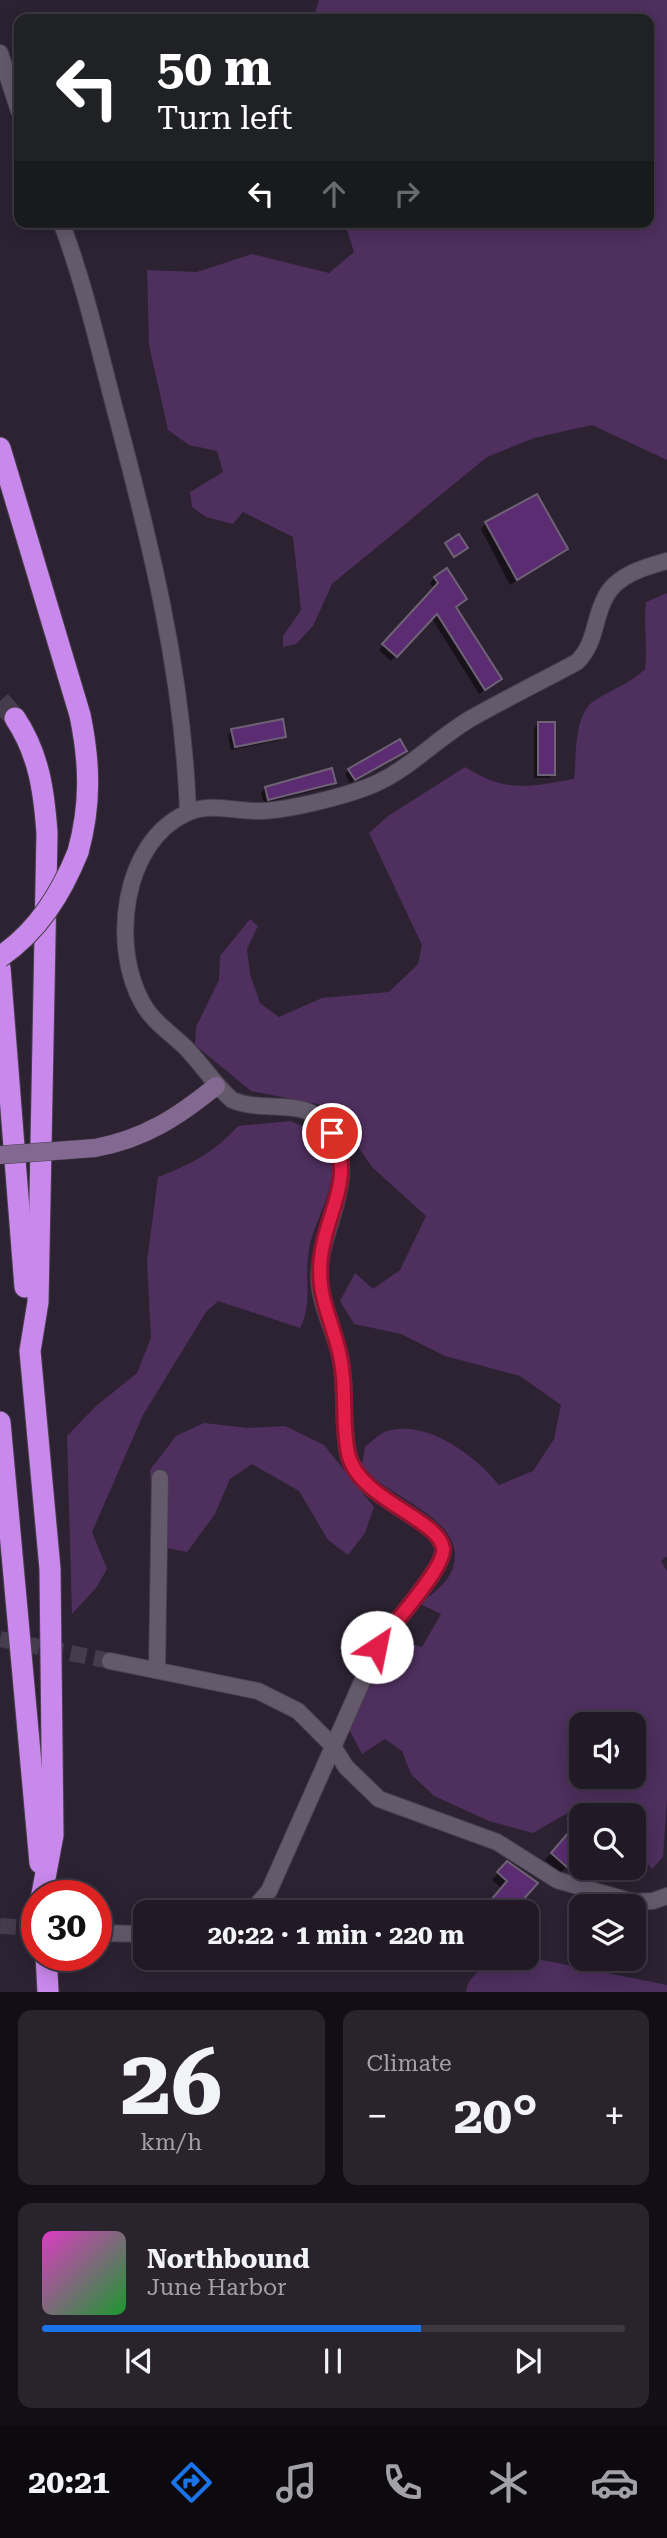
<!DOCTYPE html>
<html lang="en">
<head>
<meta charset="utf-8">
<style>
	:root { --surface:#211a26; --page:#29232e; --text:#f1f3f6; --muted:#a2a1a7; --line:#3e3843; --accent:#1a73e8 }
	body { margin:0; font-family:"Roboto Serif",serif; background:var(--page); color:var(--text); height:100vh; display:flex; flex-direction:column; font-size:26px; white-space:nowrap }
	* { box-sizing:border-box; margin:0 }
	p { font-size:23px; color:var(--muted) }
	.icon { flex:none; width:38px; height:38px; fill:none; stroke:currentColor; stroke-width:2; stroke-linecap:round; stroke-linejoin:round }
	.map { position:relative; height:1992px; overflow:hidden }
	.details { display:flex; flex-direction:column; gap:18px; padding:18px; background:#120e15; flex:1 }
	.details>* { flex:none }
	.banner { position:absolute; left:14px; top:14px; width:640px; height:214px; border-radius:14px; box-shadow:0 4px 18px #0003,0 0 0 2px var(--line); background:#202124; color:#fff; overflow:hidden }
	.fabs { position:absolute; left:569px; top:1712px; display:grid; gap:14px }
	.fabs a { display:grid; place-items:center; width:77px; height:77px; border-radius:14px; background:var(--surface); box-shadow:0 4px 18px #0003,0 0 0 2px var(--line); font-size:35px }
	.speed { position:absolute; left:21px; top:1880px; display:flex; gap:14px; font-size:35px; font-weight:700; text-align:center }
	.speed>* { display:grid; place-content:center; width:91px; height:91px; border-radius:50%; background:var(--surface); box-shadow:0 4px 18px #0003,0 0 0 2px var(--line); line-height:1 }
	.speed .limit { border:10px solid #d22; background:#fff; color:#111 }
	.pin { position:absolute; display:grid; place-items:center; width:60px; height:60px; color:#fff; margin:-30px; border:4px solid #fff; border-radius:50%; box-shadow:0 2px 7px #0007 }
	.me { position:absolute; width:77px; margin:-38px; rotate:34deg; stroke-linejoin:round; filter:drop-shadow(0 0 5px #0008) }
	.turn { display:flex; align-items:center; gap:24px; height:147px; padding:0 28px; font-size:32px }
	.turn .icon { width:91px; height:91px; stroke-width:2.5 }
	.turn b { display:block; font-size:49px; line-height:60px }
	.lanes { display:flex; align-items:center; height:66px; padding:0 28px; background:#0003; justify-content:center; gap:35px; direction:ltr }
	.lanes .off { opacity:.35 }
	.big { font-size:52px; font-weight:700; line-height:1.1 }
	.details .tile { flex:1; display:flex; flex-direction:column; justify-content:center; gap:10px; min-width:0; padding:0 24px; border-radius:14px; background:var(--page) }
	.details .dial { align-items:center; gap:0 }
	.dial b { font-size:91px; line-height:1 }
	.song { display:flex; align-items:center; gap:21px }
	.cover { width:84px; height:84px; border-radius:10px; background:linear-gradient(135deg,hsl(310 70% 55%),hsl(130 70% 35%)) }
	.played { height:7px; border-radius:4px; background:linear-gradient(90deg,var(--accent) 65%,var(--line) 65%) }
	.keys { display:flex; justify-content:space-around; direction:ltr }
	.heat { display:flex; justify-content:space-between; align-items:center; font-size:38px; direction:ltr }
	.details .tiles { flex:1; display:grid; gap:18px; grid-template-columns:1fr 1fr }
	.tile:last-child { grid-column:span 2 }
	.trip { position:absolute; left:133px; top:1900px; width:406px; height:70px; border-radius:14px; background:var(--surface); box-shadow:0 4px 18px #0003,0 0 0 2px var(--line); font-weight:700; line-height:70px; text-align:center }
	.tabs { display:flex; height:112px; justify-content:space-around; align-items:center; background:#0d0a0f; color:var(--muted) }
	.tabs .icon { width:49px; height:49px }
	.tabs .active { color:var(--accent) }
	.tabs b { font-size:32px; color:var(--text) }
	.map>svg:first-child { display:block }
</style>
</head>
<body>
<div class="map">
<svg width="667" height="1992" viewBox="0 0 667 1992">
	<rect width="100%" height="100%" fill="#2c2232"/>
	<g fill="#4e2f5e" fill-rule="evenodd">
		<polygon points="319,0 667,0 667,460 592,425 534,438 487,457 332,584 313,626 296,644 283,647 283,636 301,610 293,537 243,512 233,524 206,517 192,507 190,492 223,472 217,451 189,445 168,430 149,345 147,270 197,272 252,254 329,273 354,252 347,230 328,222 649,222 649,19 313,19"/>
		<path d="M667,593v963l-6,5 6,10v228l-4,58 -11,12 -18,-24v-7l6,-7 -6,-7v-9h-9l-7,-8c-15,11 -24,8 -40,0l-45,26 -44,-12 -55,-25 -23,-22 -9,-23 -17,-12 -23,15 -13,-25 45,-91 28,9 19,-33 -21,-10c9,-8 22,-17 28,-26 28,-48 -37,-72 -66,-94 -8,-5 -14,-12 -20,-19l3,-18c6,-5 14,-13 22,-16 40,-12 89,25 112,54l34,-14 21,-32 7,-34 -41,-29 -75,-20 -44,-22 -47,-10 -14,-23 15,-28 18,16 27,-19 26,-54 -54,-49 -29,-42 -21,-20 -71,-14 -56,-46 1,-18 23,-47 1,-24 30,-37 8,7 -11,23 3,25 10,29 19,14 43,-19 67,-6 29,-28 4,-19 -53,-112 19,-17 77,-49c41,26 63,20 109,12 3,-23 -1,-64 20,-78 18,-12 34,-16 51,-32 3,-23 -2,-44 1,-67zM581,1724h53v52h-53z"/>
		<path d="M291,1121c15,7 35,17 40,34 8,30 -17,65 -22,95 -5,27 4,54 -9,78l-82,-27 -12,11 -63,103 -51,117 15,37 -11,19 -24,26 -5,-178 28,-29 42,-34 14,-35 -4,-77 11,-84c32,-12 57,-25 80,-51z"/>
		<polygon points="204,1423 248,1428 285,1426 324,1445 374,1507 365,1533 348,1555 328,1540 299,1491 252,1464 230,1479 215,1514 187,1552 162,1547 152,1507 150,1470 176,1436"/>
		<path d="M527,1957l140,28v7h-201c1,-15 23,-32 38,-34 8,-1 17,1 23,-1z"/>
	</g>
	<g fill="#0007">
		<polygon points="487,523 566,549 510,585 481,529"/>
		<polygon points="435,578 499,679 479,694 431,617 391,661 379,650 434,589 430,583"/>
		<polygon points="538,724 553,774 549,778 534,778 534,728"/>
		<polygon points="232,731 284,736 280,740 231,750 228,735"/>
		<polygon points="405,751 350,783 345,774 349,770"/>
		<polygon points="334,783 329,787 264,803 261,793 265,788"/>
		<polygon points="581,1820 581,1867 584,1867 575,1876 565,1868 560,1873 545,1860"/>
		<polygon points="597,1867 628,1867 617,1879 615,1877 612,1880"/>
		<polygon points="501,1870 536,1883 502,1889 492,1880"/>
	</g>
	<g fill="#5b2c72" stroke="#6e6275" stroke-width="2">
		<polygon points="537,494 568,549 517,580 485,522"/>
		<polygon points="459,534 468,548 454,557 445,543"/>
		<polygon points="447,568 467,599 456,607 502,679 485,690 437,614 397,657 382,644 438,583 434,577"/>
		<polygon points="283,719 286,737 235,747 231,729"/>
		<rect x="538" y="722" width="17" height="53"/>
		<polygon points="400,739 407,751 355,780 348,769"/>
		<polygon points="332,768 336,783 268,800 265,787"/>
		<polygon points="581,1818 581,1870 573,1862 568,1868 551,1853"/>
		<polygon points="507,1861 538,1883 522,1901 527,1905 520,1913 480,1913 507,1881 497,1872"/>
	</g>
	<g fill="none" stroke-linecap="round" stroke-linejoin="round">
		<g stroke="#463d4c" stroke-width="16" stroke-dasharray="16 8" stroke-linecap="butt">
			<polyline points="0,1639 110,1661"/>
			<polyline points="0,1926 37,1928"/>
		</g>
		<polyline stroke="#463d4c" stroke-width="21" stroke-dasharray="21 10" stroke-linecap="butt" points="0,701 15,718"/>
		<g stroke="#483f4c" stroke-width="18">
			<g id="street">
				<polyline points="0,53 19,111"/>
				<path d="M61,222c23,60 37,123 53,184 36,135 69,266 74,406"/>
				<polyline points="110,1661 258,1691 298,1711 332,1745 346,1767 379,1799 497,1842 557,1880 633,1902 653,1901 667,1896"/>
				<polyline points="157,1670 160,1478"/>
				<path d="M250,1913l19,-22 108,-243c13,-22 69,-80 66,-100 -5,-30 -86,-49 -95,-95 -6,-28 -2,-57 -6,-85 -3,-31 -23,-60 -23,-92 1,-49 40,-96 13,-143 -23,-40 -65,-18 -100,-33 -17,-15 -29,-34 -45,-51 -15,-15 -34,-27 -44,-45 -33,-57 -21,-162 44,-191 24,-11 49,-1 74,-2 29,-1 91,-16 118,-29 33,-16 59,-44 91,-63 35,-20 72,-38 107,-57 20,-20 16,-43 29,-66 11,-21 39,-29 61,-35"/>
				<polyline points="96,1933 145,1934"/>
			</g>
		</g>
		<g stroke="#483f4c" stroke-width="19">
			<path id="secondary" d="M95,1148c49,-9 83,-31 121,-62"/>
		</g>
		<g stroke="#483f4c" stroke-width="23">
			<g id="highway">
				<path d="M0,448l80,267c10,48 11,90 -2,137"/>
				<path d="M15,718c24,36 29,73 32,115l-9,469 -8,49 20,218 3,266 -11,59"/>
				<polyline points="0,968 25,1287"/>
				<polyline points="0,1422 40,1863"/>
				<polyline points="46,1955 48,1992"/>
			</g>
		</g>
		<use href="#street" stroke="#655a6c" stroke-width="16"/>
		<use href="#secondary" stroke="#836892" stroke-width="18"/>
		<use href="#highway" stroke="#c988ec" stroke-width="21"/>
		<g stroke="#483f4c" stroke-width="19" stroke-linecap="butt">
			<polyline id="secondary-bridge" points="0,1155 95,1148"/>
		</g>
		<g stroke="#483f4c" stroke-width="23" stroke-linecap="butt">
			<path id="highway-bridge" d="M0,957c38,-26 61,-63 78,-105"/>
		</g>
		<use href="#secondary-bridge" stroke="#836892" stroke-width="18"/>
		<use href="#highway-bridge" stroke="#c988ec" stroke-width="21"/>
	</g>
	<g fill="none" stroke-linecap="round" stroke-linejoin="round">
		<g stroke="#92132f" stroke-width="18">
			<path id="route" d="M332,1133c22,45 -2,72 -10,117 -9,49 15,74 20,118 4,28 0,57 6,85 9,46 90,65 95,95 3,20 -53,78 -66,99"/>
		</g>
		<use href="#route" stroke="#e11d48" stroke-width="12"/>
	</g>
</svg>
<div class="fabs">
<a><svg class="icon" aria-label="sound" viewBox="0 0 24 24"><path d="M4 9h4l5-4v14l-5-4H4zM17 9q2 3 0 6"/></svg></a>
<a><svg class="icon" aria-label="search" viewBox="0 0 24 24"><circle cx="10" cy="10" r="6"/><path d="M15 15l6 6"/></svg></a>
<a><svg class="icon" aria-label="layers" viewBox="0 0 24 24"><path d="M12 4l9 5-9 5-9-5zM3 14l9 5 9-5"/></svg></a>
</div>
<div class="speed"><div class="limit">30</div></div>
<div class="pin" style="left:332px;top:1133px;background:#d93025"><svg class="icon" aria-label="arrive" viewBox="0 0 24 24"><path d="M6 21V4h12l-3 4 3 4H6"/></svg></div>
<svg class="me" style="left:377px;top:1647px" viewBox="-20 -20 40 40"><circle r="19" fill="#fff"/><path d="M0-13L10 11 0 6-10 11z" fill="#e11d48"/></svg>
<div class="trip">20:22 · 1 min · 220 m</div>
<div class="banner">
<div class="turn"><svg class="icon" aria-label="left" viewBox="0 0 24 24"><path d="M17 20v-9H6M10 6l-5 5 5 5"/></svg><div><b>50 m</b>Turn left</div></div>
<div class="lanes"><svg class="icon" aria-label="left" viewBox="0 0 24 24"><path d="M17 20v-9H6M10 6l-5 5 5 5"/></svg><svg class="icon off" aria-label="ahead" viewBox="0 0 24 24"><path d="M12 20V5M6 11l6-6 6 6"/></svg><svg class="icon off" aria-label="right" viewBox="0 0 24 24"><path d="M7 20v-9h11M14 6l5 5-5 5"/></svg></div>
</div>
</div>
<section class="details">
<div class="tiles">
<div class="tile dial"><b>26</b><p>km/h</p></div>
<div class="tile"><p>Climate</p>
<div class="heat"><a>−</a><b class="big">20°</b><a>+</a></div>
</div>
<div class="tile">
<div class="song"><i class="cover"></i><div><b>Northbound</b><p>June Harbor</p></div></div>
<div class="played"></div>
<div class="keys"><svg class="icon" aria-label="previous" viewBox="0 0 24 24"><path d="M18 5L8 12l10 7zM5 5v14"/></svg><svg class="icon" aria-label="pause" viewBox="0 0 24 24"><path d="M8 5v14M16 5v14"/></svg><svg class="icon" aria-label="next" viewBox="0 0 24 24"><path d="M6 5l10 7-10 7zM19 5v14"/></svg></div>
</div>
</div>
</section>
<nav class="tabs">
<b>20:21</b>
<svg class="icon active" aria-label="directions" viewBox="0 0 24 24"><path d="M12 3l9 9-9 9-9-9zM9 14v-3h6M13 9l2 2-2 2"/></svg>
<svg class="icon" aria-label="music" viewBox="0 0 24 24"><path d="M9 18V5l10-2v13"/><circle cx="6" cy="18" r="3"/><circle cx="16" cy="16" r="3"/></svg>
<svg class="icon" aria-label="phone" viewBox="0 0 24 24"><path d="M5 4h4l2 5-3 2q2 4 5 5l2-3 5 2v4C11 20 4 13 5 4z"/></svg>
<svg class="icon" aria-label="climate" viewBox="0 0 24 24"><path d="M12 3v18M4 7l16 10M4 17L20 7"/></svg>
<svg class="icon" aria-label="car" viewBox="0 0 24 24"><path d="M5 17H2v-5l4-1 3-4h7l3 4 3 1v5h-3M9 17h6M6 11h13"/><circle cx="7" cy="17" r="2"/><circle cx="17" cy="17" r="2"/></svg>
</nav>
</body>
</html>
